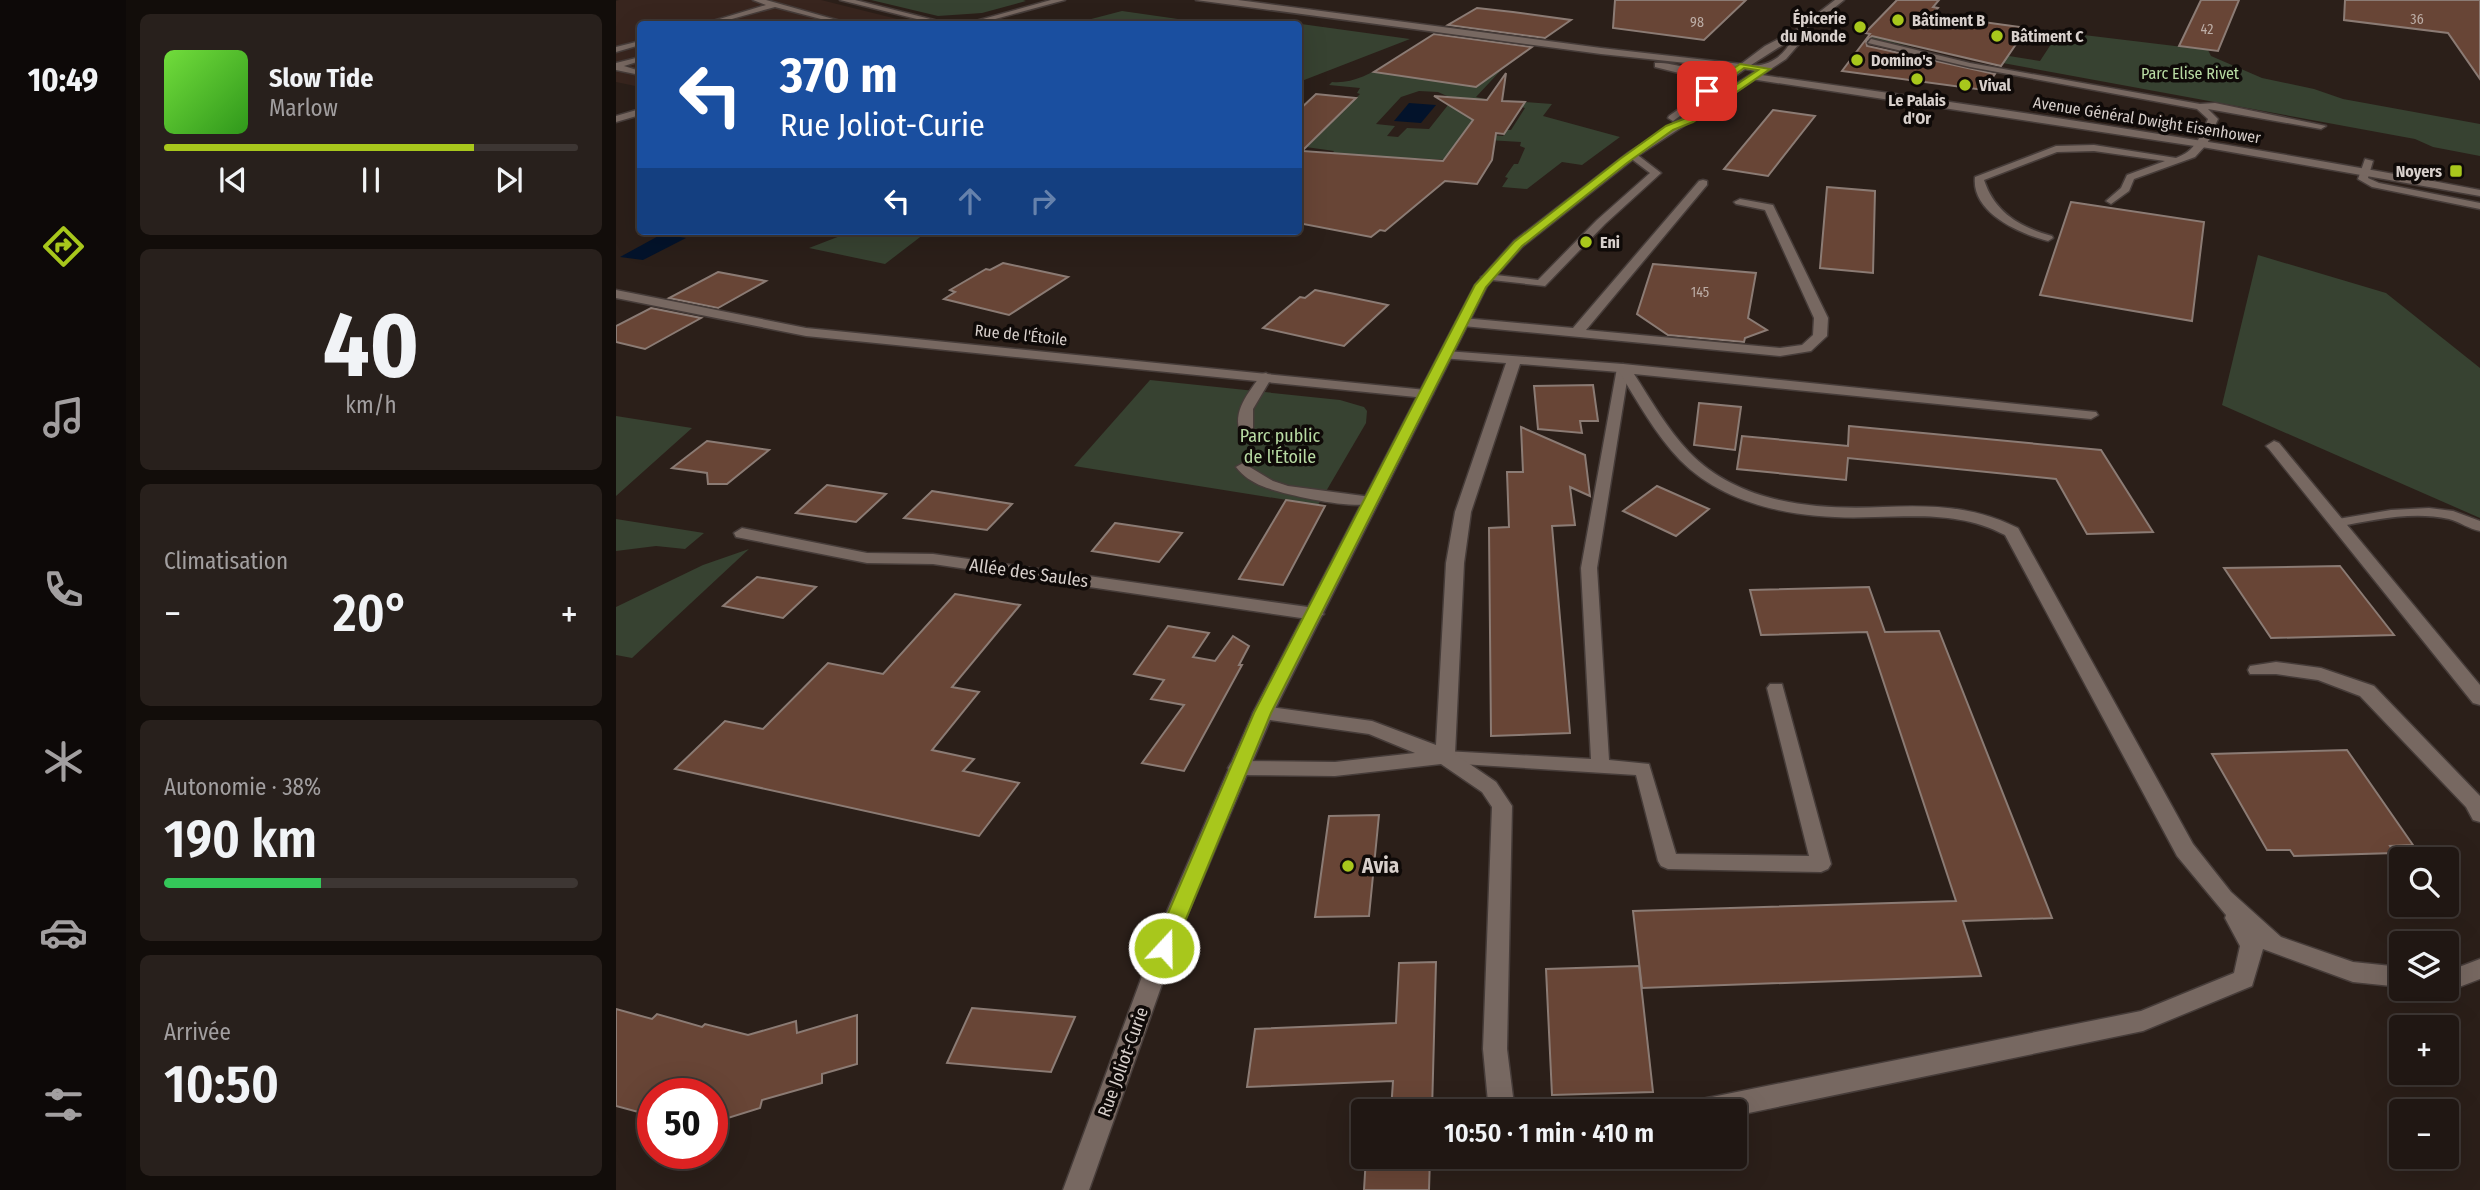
<!DOCTYPE html>
<html lang="fr">
<head>
<meta charset="utf-8">
<style>
	:root { --surface:#201713; --page:#28201c; --text:#f1f3f6; --muted:#a29fa0; --line:#3d3633; --accent:#a8c71c }
	body { margin:0; font-family:"Fira Sans Condensed",sans-serif; background:var(--page); color:var(--text); height:100vh; display:flex; flex-direction:column; font-size:26px; white-space:nowrap }
	* { box-sizing:border-box; margin:0 }
	p { font-size:23px; color:var(--muted) }
	.icon { flex:none; width:38px; height:38px; fill:none; stroke:currentColor; stroke-width:2; stroke-linecap:round; stroke-linejoin:round }
	.map { position:relative; flex:1; overflow:hidden }
	.panel { display:flex; flex-direction:column; gap:14px; padding:14px; background:#120d0a; width:490px }
	.panel>* { flex:none }
	.hud { position:absolute; left:21px; top:21px; width:665px; height:214px; border-radius:7px; box-shadow:0 7px 28px #0002,0 0 0 2px var(--line); background:#1a4fa0; color:#fff; overflow:hidden }
	.fabs { position:absolute; left:1773px; top:847px; display:grid; gap:14px }
	.fabs a { display:grid; place-items:center; width:70px; height:70px; border-radius:7px; background:var(--surface); box-shadow:0 7px 28px #0002,0 0 0 2px var(--line); font-size:35px }
	.speed { position:absolute; left:21px; top:1078px; display:flex; gap:14px; font-size:35px; font-weight:700; text-align:center }
	.speed>* { display:grid; place-content:center; width:91px; height:91px; border-radius:50%; background:var(--surface); box-shadow:0 7px 28px #0002,0 0 0 2px var(--line); line-height:1 }
	.speed .limit { border:10px solid #d22; background:#fff; color:#111 }
	.pin { position:absolute; display:grid; place-items:center; width:60px; height:60px; color:#fff; margin:-30px; border-radius:14px; box-shadow:0 4px 10px #0006 }
	.me { position:absolute; width:77px; margin:-38px; rotate:21deg; stroke-linejoin:round; filter:drop-shadow(0 0 5px #0008) }
	.turn { display:flex; align-items:center; gap:24px; height:147px; padding:0 28px; font-size:32px }
	.turn .icon { width:91px; height:91px; stroke-width:2.5 }
	.turn b { display:block; font-size:49px; line-height:60px }
	.lanes { display:flex; align-items:center; height:66px; padding:0 28px; background:#0003; justify-content:center; gap:35px; direction:ltr }
	.lanes .off { opacity:.35 }
	.big { font-size:52px; font-weight:600; line-height:1.1 }
	.panel .widget { flex:1; display:flex; flex-direction:column; justify-content:center; gap:10px; min-width:0; padding:0 24px; border-radius:10px; background:var(--page) }
	.panel .dial { align-items:center; gap:0 }
	.dial b { font-size:91px; line-height:1 }
	.song { display:flex; align-items:center; gap:21px }
	.cover { width:84px; height:84px; border-radius:10px; background:linear-gradient(135deg,hsl(100 70% 55%),hsl(110 70% 35%)) }
	.played { height:7px; border-radius:4px; background:linear-gradient(90deg,var(--accent) 75%,var(--line) 75%) }
	.keys { display:flex; justify-content:space-around; direction:ltr }
	.heat { display:flex; justify-content:space-between; align-items:center; font-size:38px; direction:ltr }
	.charge { height:10px; border-radius:5px; background:linear-gradient(90deg,#34c759 38%,var(--line) 0) }
	.trip { position:absolute; left:735px; top:1099px; width:396px; height:70px; border-radius:7px; background:var(--surface); box-shadow:0 7px 28px #0002,0 0 0 2px var(--line); font-weight:600; line-height:70px; text-align:center }
	main { display:flex; flex:1; min-height:0 }
	.dock { display:flex; flex-direction:column; width:126px; justify-content:space-around; align-items:center; background:#0d0908; color:var(--muted) }
	.dock .icon { width:49px; height:49px }
	.dock .active { color:var(--accent) }
	.dock b { font-size:32px; color:var(--text) }
	.map>svg:first-child { display:block }
</style>
</head>
<body>
<main>
<nav class="dock">
<b>10:49</b>
<svg class="icon active" aria-label="directions" viewBox="0 0 24 24"><path d="M12 3l9 9-9 9-9-9zM9 14v-3h6M13 9l2 2-2 2"/></svg>
<svg class="icon" aria-label="music" viewBox="0 0 24 24"><path d="M9 18V5l10-2v13"/><circle cx="6" cy="18" r="3"/><circle cx="16" cy="16" r="3"/></svg>
<svg class="icon" aria-label="phone" viewBox="0 0 24 24"><path d="M5 4h4l2 5-3 2q2 4 5 5l2-3 5 2v4C11 20 4 13 5 4z"/></svg>
<svg class="icon" aria-label="climate" viewBox="0 0 24 24"><path d="M12 3v18M4 7l16 10M4 17L20 7"/></svg>
<svg class="icon" aria-label="car" viewBox="0 0 24 24"><path d="M5 17H2v-5l4-1 3-4h7l3 4 3 1v5h-3M9 17h6M6 11h13"/><circle cx="7" cy="17" r="2"/><circle cx="17" cy="17" r="2"/></svg>
<svg class="icon" aria-label="filters" viewBox="0 0 24 24"><path d="M4 7h16M4 17h16"/><circle cx="9" cy="7" r="2"/><circle cx="15" cy="17" r="2"/></svg>
</nav>
<section class="panel">
<div class="widget">
<div class="song"><i class="cover"></i><div><b>Slow Tide</b><p>Marlow</p></div></div>
<div class="played"></div>
<div class="keys"><svg class="icon" aria-label="previous" viewBox="0 0 24 24"><path d="M18 5L8 12l10 7zM5 5v14"/></svg><svg class="icon" aria-label="pause" viewBox="0 0 24 24"><path d="M8 5v14M16 5v14"/></svg><svg class="icon" aria-label="next" viewBox="0 0 24 24"><path d="M6 5l10 7-10 7zM19 5v14"/></svg></div>
</div>
<div class="widget dial"><b>40</b><p>km/h</p></div>
<div class="widget"><p>Climatisation</p>
<div class="heat"><a>−</a><b class="big">20°</b><a>+</a></div>
</div>
<div class="widget"><p>Autonomie · 38%</p><b class="big">190 km</b><div class="charge"></div></div>
<div class="widget"><p>Arrivée</p><b class="big">10:50</b></div>
</section>
<div class="map">
<svg width="1864" height="1190" viewBox="0 0 1864 1190">
	<rect width="100%" height="100%" fill="#2b1f19"/>
	<polygon fill="#38251e" points="3,0 205,0 297,23 24,24 24,87 0,82 0,1"/>
	<g fill="#374231" fill-rule="evenodd">
		<polygon points="255,0 407,0 410,1 366,13 322,16"/>
		<polygon points="506,11 597,24 456,24"/>
		<polygon points="656,20 794,39 683,82 682,24 642,24"/>
		<polygon points="1443,32 1592,50 1595,56 1646,78 1698,89 1727,99 1864,124 1864,156 1817,147 1799,139 1251,38 1256,34 1424,61"/>
		<path d="M771,63l8,1 15,13 24,4 9,-6 41,6 19,-13 -27,29 14,3 -18,22 -4,11 35,3 4,-6h4l14,-22 -3,-1 3,-5 27,2 -9,12 77,21 -38,28 -20,-3 -35,27 -25,-2 6,-9 -3,-1 9,-13h4l7,-16 -5,-2 1,-4 -34,-2 -35,20 -42,-2 -2,3 -76,-7 2,-3 -35,-5 40,-31 21,-21 -3,-1 3,-5 -31,-3 3,-3c19,2 39,-8 55,-19zM803,91l19,1 9,4 1,9 -19,24 -22,-1 -9,9 -11,-1 8,-10 -19,-2 25,-27z"/>
		<polygon points="237,231 312,231 269,264 193,248"/>
		<polygon points="1642,255 1770,293 1864,368 1864,518 1606,405"/>
		<polygon points="534,380 724,400 748,407 751,411 750,423 702,505 458,466"/>
		<polygon points="0,416 76,428 0,496"/>
		<polygon points="0,519 88,533 69,549 40,546 0,551"/>
		<polygon points="133,549 16,658 0,655 0,607 87,565"/>
	</g>
	<g fill="#03132b">
		<polygon points="793,103 820,105 805,123 778,121"/>
		<polygon points="46,234 70,238 27,260 4,257"/>
	</g>
	<g fill="#684536" stroke="#8b7b74" stroke-width="2">
		<polygon points="999,0 1130,0 1088,40 997,28"/>
		<polygon points="1281,0 1323,0 1317,7 1322,8 1316,15 1411,28 1385,66 1256,36 1250,41 1251,46 1379,74 1368,90 1226,71 1254,34 1249,33"/>
		<polygon points="1585,0 1623,0 1602,51 1563,46"/>
		<polygon points="1729,0 1864,0 1864,79 1832,33 1728,20"/>
		<polygon points="861,8 897,12 955,20 929,38 832,25"/>
		<polygon points="818,34 916,47 860,87 758,72"/>
		<polygon points="890,73 886,101 909,102 888,134 880,133 876,160 861,184 829,181 769,231 764,230 755,237 682,223 682,111 700,94 740,98 686,151 827,161 857,120 818,96 871,100"/>
		<polygon points="1157,110 1199,116 1152,176 1108,169"/>
		<polygon points="1211,187 1259,191 1257,273 1204,268"/>
		<polygon points="1455,202 1588,222 1576,321 1424,295"/>
		<polygon points="387,263 452,277 393,315 328,299 339,292 334,290 370,269 374,270"/>
		<polygon points="1037,264 1140,273 1132,318 1151,330 1129,338 1128,342 1052,335 1021,314"/>
		<polygon points="102,272 150,281 102,308 53,298"/>
		<polygon points="699,290 719,294 772,305 728,346 647,328 684,297 689,298"/>
		<polygon points="35,308 85,318 29,349 0,342 0,326"/>
		<polygon points="977,385 982,421 964,421 966,433 922,429 918,386"/>
		<polygon points="1083,403 1125,407 1119,450 1078,445"/>
		<polygon points="1233,426 1485,450 1537,532 1471,534 1440,479 1232,458 1230,480 1121,469 1126,436 1232,446"/>
		<polygon points="905,427 969,455 974,496 954,487 959,525 936,526 954,733 875,736 873,528 893,527 891,472 907,472"/>
		<polygon points="91,441 153,450 111,484 92,484 91,473 56,468"/>
		<polygon points="211,485 270,494 240,522 180,513"/>
		<polygon points="1041,486 1093,509 1060,536 1007,511"/>
		<polygon points="316,491 396,504 371,530 288,518"/>
		<polygon points="670,500 709,506 667,585 623,579"/>
		<polygon points="499,523 566,533 543,562 476,551"/>
		<polygon points="1724,566 1778,635 1655,638 1608,568"/>
		<polygon points="141,577 200,587 167,618 107,606"/>
		<polygon points="1253,587 1269,632 1323,631 1436,918 1347,921 1365,976 1026,988 1017,911 1340,901 1251,632 1145,635 1134,590"/>
		<polygon points="339,594 404,605 336,687 363,692 316,750 358,759 347,771 403,783 363,836 59,769 109,721 147,729 212,663 267,674"/>
		<polygon points="552,626 593,633 577,657 599,661 617,636 633,646 623,665 626,665 568,771 526,763 568,705 535,699 548,680 518,674"/>
		<polygon points="1731,750 1797,845 1774,846 1778,853 1678,856 1674,850 1651,850 1596,754"/>
		<polygon points="763,815 753,916 699,917 713,816"/>
		<polygon points="820,962 816,1111 775,1111 777,1081 631,1087 639,1029 780,1023 783,963"/>
		<polygon points="1023,966 1037,1092 936,1095 930,969"/>
		<polygon points="356,1008 459,1017 435,1072 331,1063"/>
		<polygon points="0,1009 36,1019 41,1014 86,1027 89,1024 132,1035 180,1021 181,1033 241,1015 241,1064 206,1074 206,1083 146,1100 144,1108 96,1123 96,1094 37,1094 37,1116 0,1106"/>
		<polygon points="750,1157 814,1157 813,1190 748,1190"/>
	</g>
	<g fill="none" stroke-linecap="round" stroke-linejoin="round">
		<g stroke="#463c39" stroke-width="3">
			<g id="service">
				<polygon points="137,0 150,0 235,24 224,24 159,7 98,24 87,24 150,5"/>
				<path d="M1255,39l99,24 230,41 15,-1 111,23 -5,3 -113,-20 10,10 -11,25 -12,13 -61,22 -5,12 -18,13 -5,-3 15,-13 6,-13 38,-14 -71,-10 -37,1 -73,28c11,33 36,47 68,56l1,2 -5,3c-28,-7 -77,-28 -73,-64l81,-31 38,-1 82,13c19,-7 24,-20 32,-39l-11,-10 -227,-42 -102,-24z"/>
				<polygon points="24,41 24,45 0,52 0,47"/>
				<polygon points="24,57 24,61 8,66 24,71 24,75 0,70 0,63"/>
				<polygon points="1013,153 1019,153 1045,173 989,224 929,286 867,279 865,277 871,274 922,280 981,220 1034,173 1013,157"/>
				<polygon points="1749,159 1757,161 1752,178 1763,183 1864,203 1864,209 1756,187 1742,179"/>
				<polygon points="1007,364 1013,368 981,568 993,760 1033,764 1060,854 1193,856 1151,688 1154,684 1166,684 1215,864 1212,869 1205,872 1052,869 1045,866 1042,861 1020,775 829,763 823,762 820,757 823,752 829,751 975,759 965,568 1001,368"/>
				<path d="M650,373l6,4 -19,32v22l-7,4 -5,-1c-10,-22 8,-42 21,-60z"/>
				<path d="M627,463l30,18 15,5 83,11 7,4c-13,12 -98,-7 -116,-15 -10,-4 -19,-10 -26,-19z"/>
				<path d="M1813,508l24,3 27,10v10c-11,-2 -20,-9 -31,-12 -37,-8 -76,1 -112,8l-7,-4 2,-3 59,-10z"/>
			</g>
		</g>
		<g stroke="#463c39" stroke-width="3">
			<g id="minor">
				<polygon points="224,0 239,0 334,24 321,24"/>
				<path d="M1138,74c243,34 485,70 726,116v6l-272,-48 -457,-69 -2,-2z"/>
				<polygon points="1087,180 1091,181 1091,185 970,330 1164,348 1186,345 1197,335 1198,318 1149,210 1120,204 1118,202 1124,199 1157,205 1212,318 1211,336 1195,351 1164,356 847,326 840,322 847,318 957,328 1083,181"/>
				<polygon points="0,290 190,328 810,390 817,394 810,398 190,336 0,298"/>
				<path d="M830,351l177,13 473,48 2,3 -7,4 -457,-45c17,26 33,55 55,78 50,52 127,58 194,55 49,-2 91,-1 135,21l175,316 38,48 50,45 72,25 48,5v20l-48,-5 -90,-33 -11,37 -109,45 -409,85v-5h-45l4,-8 9,-4 439,-88 93,-38 6,-27 -15,-28 1,-3 -49,-59 -172,-321c-43,-22 -83,-19 -130,-18 -66,3 -146,-7 -195,-57 -25,-26 -42,-58 -61,-88l-99,-8 -49,148 -7,51 -9,191 41,28 16,24 -5,243 6,48 10,14h-30l-5,-9 -5,-53 9,-242 -10,-15 -41,-28 -106,12 -97,-1 -7,-2 -3,-5 3,-5 7,-2 97,1 80,-9 -46,-19 -113,-16 -3,-5 3,-5 7,-2 109,15 64,24 10,-182 9,-51 51,-149 -65,-5v-6z"/>
				<polygon points="1658,441 1663,443 1864,685 1864,705 1857,703 1653,449 1650,446"/>
				<polygon points="126,528 251,553 317,554 699,608 708,614 699,620 317,564 251,563 120,537 118,533"/>
				<polygon points="1660,662 1705,668 1758,686 1864,796 1864,822 1857,820 1850,807 1744,696 1702,680 1660,674 1634,674 1632,670 1634,666"/>
				<polygon points="1864,959 1864,979 1830,992 1822,989 1830,989 1830,972"/>
			</g>
		</g>
		<g stroke="#463c39" stroke-width="3">
			<g id="secondary">
				<polygon points="435,0 449,0 361,24 349,24"/>
				<path d="M580,0h42l363,48 140,16 24,-18 31,-16 39,-30h9l-41,33 -4,11 -13,15 -150,98 -114,90 -35,39 -214,427 -90,212 -94,265h-26l98,-265 92,-212 222,-428 39,-44 114,-88 128,-82 -11,-2 -72,52 -5,-3 1,-2 34,-24 -2,-9 -14,-8 -32,-8v-4c15,-1 50,7 56,23l23,-18 -133,-14zM1176,39c-7,16 -23,28 -41,26z"/>
				<polygon points="24,109 24,115 0,122 0,116"/>
			</g>
		</g>
		<use href="#service" fill="#776861" fill-rule="evenodd"/>
		<use href="#minor" fill="#776861" fill-rule="evenodd"/>
		<use href="#secondary" fill="#776861" fill-rule="evenodd"/>
	</g>
	<polygon fill="#a8c71c" stroke="#6d8112" stroke-width="2" points="1124,64 1154,69 1077,122 1057,130 1011,163 906,246 870,287 655,713 558,948 555,955 548,957 540,955 537,948 638,713 859,285 898,242 1004,159 1050,126 1070,118 1142,70 1128,68 1094,93 1088,93 1088,89"/>
	<g fill="#a8c71c" stroke="#0f0a08" stroke-width="2.5">
		<circle cx="1282" cy="20" r="7"/>
		<circle cx="1244" cy="27" r="7"/>
		<circle cx="1381" cy="36" r="7"/>
		<circle cx="1241" cy="60" r="7"/>
		<circle cx="1301" cy="79" r="7"/>
		<circle cx="1349" cy="85" r="7"/>
		<rect x="1833" y="164" width="14" height="14" rx="3.5"/>
		<circle cx="970" cy="242" r="7"/>
		<circle cx="732" cy="866" r="7"/>
	</g>
	<g text-anchor="middle" dominant-baseline="central" stroke-width="7" stroke-linejoin="round" paint-order="stroke">
		<g font-size="14" fill="#bcada6">
			<text x="1801" y="19">36</text>
			<text x="1081" y="22">98</text>
			<text x="1591" y="29">42</text>
			<text x="1084" y="292">145</text>
		</g>
		<g font-size="16" font-weight="bold" fill="#d8d0cc" stroke="#0f0a08" text-anchor="start">
			<text x="1230" y="18" text-anchor="end">Épicerie<tspan x="1230" dy="18">du Monde</tspan></text>
			<text x="1296" y="20">Bâtiment B</text>
			<text x="1395" y="36">Bâtiment C</text>
			<text x="1255" y="60">Domino's</text>
			<text x="1363" y="85">Vival</text>
			<text x="1301" y="100" text-anchor="middle">Le Palais<tspan x="1301" dy="18">d'Or</tspan></text>
			<text x="1826" y="171" text-anchor="end">Noyers</text>
			<text x="984" y="242">Eni</text>
		</g>
		<g font-size="16" fill="#b8dba3" stroke="#0f0a08">
			<text x="1574" y="73">Parc Elise Rivet</text>
		</g>
		<g font-size="16" fill="#d8d0cc" stroke="#0f0a08">
			<text transform="translate(1531 120) rotate(9)">Avenue Général Dwight Eisenhower</text>
			<text transform="translate(405 335) rotate(6)">Rue de l'Étoile</text>
		</g>
		<g font-size="18" fill="#b8dba3" stroke="#0f0a08">
			<text x="664" y="436">Parc public<tspan x="664" dy="21">de l'Étoile</tspan></text>
		</g>
		<g font-size="18" fill="#d8d0cc" stroke="#0f0a08">
			<text transform="translate(413 573) rotate(8)">Allée des Saules</text>
			<text transform="translate(507 1062) rotate(-70)">Rue Joliot-Curie</text>
		</g>
		<g font-size="21" font-weight="bold" fill="#d8d0cc" stroke="#0f0a08" text-anchor="start">
			<text x="746" y="866">Avia</text>
		</g>
	</g>
</svg>
<div class="fabs">
<a><svg class="icon" aria-label="search" viewBox="0 0 24 24"><circle cx="10" cy="10" r="6"/><path d="M15 15l6 6"/></svg></a>
<a><svg class="icon" aria-label="layers" viewBox="0 0 24 24"><path d="M12 4l9 5-9 5-9-5zM3 14l9 5 9-5"/></svg></a>
<a>+</a>
<a>−</a>
</div>
<div class="speed"><div class="limit">50</div></div>
<div class="pin" style="left:1091px;top:91px;background:#d93025"><svg class="icon" aria-label="arrive" viewBox="0 0 24 24"><path d="M6 21V4h12l-3 4 3 4H6"/></svg></div>
<svg class="me" style="left:548px;top:948px" viewBox="-20 -20 40 40"><circle r="17" fill="#a8c71c" stroke="#fff" stroke-width="3"/><path d="M0-11L8 9 0 5-8 9z" fill="#fff"/></svg>
<div class="trip">10:50 · 1 min · 410 m</div>
<div class="hud">
<div class="turn"><svg class="icon" aria-label="left" viewBox="0 0 24 24"><path d="M17 20v-9H6M10 6l-5 5 5 5"/></svg><div><b>370 m</b>Rue Joliot-Curie</div></div>
<div class="lanes"><svg class="icon" aria-label="left" viewBox="0 0 24 24"><path d="M17 20v-9H6M10 6l-5 5 5 5"/></svg><svg class="icon off" aria-label="ahead" viewBox="0 0 24 24"><path d="M12 20V5M6 11l6-6 6 6"/></svg><svg class="icon off" aria-label="right" viewBox="0 0 24 24"><path d="M7 20v-9h11M14 6l5 5-5 5"/></svg></div>
</div>
</div>
</main>
</body>
</html>
